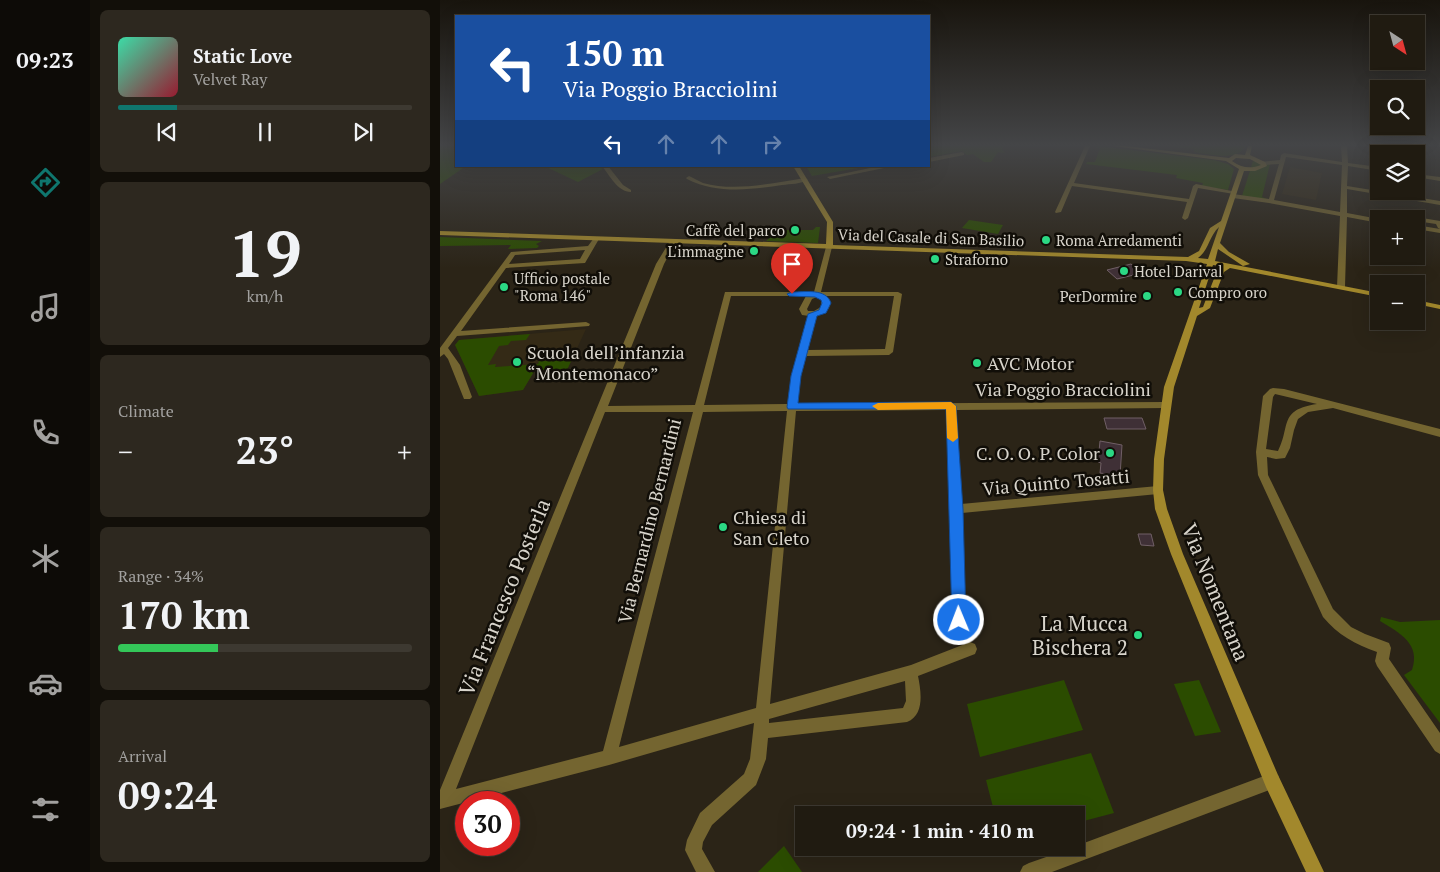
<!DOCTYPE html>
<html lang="en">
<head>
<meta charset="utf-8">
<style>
	:root { --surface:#201b11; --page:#2d281f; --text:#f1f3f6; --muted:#a2a19f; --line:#3d3931; --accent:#0f766e }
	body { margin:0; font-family:"PT Serif",serif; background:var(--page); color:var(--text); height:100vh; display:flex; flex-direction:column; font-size:19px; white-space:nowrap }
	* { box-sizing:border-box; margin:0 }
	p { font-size:16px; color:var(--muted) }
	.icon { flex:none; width:28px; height:28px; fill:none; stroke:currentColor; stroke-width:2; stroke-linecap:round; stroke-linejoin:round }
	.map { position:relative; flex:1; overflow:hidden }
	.sheet { display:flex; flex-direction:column; gap:10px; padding:10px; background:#120f09; width:350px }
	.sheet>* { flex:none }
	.top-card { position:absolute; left:15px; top:15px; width:475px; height:152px; border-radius:0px; box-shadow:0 5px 20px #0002,0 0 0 1px var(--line); background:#1a4fa0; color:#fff; overflow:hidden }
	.needle { width:32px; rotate:144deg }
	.tools { position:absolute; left:930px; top:15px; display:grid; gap:10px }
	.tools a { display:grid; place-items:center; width:55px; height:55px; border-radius:0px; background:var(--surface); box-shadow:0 5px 20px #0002,0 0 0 1px var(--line); font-size:25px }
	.speed { position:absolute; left:15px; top:791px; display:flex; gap:10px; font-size:25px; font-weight:700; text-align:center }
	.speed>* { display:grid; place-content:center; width:65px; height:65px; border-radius:50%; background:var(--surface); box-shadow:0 5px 20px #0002,0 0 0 1px var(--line); line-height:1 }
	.speed .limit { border:8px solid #d22; background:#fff; color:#111 }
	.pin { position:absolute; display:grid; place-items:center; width:42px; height:42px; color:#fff; margin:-51px -21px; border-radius:50% 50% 50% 0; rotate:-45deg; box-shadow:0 0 5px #0007 }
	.pin .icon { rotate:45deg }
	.me { position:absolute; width:55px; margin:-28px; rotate:359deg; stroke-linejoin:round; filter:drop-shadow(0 0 4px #0008) }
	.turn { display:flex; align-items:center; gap:18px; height:105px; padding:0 25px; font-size:22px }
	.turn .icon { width:65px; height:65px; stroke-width:2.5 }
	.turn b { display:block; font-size:35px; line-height:42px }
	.lanes { display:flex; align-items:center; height:48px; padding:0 25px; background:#0003; justify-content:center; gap:25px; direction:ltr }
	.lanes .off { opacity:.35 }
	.big { font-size:38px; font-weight:800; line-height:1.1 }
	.sheet .widget { flex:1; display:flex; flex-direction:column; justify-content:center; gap:8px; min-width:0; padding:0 18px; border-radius:8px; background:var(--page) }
	.sheet .dial { align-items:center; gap:0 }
	.dial b { font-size:65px; line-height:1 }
	.song { display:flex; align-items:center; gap:15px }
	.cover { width:60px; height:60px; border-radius:8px; background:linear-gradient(135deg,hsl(160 70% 55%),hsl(350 70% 35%)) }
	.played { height:5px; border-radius:2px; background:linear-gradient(90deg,var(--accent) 20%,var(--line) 20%) }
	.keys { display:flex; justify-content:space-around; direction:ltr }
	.heat { display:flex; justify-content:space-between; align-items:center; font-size:28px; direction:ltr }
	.charge { height:8px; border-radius:4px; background:linear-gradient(90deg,#34c759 34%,var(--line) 0) }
	.trip { position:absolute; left:355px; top:806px; width:290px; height:50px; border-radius:0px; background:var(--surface); box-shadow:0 5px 20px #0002,0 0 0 1px var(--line); font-weight:800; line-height:50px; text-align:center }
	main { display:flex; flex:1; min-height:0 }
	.menu { display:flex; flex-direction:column; width:90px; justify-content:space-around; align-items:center; background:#0d0b07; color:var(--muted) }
	.menu .icon { width:35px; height:35px }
	.menu .current { color:var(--accent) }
	.menu b { font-size:22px; color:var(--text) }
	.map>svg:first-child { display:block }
</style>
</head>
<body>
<main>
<nav class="menu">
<b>09:23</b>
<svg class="icon current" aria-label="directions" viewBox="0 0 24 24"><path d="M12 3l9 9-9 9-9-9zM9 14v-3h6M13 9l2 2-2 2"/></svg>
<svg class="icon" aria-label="music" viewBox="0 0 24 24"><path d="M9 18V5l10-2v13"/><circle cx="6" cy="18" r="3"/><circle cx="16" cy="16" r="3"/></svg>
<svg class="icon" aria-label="phone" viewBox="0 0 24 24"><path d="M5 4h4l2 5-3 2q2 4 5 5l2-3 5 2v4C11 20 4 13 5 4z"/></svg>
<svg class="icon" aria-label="climate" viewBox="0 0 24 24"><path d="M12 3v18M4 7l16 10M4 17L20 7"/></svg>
<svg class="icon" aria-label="car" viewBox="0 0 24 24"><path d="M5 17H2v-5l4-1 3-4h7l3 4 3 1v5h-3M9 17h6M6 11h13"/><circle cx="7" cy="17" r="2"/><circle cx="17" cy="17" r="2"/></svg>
<svg class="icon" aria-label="filters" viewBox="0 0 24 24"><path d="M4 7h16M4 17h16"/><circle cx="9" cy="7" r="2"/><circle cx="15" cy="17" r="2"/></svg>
</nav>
<section class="sheet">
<div class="widget">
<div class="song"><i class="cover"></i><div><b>Static Love</b><p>Velvet Ray</p></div></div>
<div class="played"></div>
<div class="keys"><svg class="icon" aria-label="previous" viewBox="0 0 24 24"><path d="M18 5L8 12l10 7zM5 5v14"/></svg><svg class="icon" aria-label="pause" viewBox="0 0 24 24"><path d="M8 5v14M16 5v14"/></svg><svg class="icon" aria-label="next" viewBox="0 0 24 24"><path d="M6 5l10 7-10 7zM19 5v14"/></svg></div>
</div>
<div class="widget dial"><b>19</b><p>km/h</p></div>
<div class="widget"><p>Climate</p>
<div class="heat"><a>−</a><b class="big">23°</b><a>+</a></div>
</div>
<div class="widget"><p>Range · 34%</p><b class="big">170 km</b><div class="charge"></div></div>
<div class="widget"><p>Arrival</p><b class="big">09:24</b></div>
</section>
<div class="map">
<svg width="1000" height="872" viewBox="0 0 1000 872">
	<rect width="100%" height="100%" fill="#2b2417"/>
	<g fill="#342a16">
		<polygon points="850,167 882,173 876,200 842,194"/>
		<polygon points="146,329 127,370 95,370 83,390 39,396 15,345 19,340"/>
	</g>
	<g fill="#2b4c00">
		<polygon points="0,146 16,146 16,166 26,166 0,184"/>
		<polygon points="489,146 563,146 562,150 565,153 558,152 551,162 544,162 533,154 527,155 522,151 489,157"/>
		<polygon points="658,146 774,160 788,164 794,169 788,190 762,186 763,183 736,178 737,175 646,164 647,162 655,162 660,148 655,147"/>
		<path d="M727,146h78c-7,16 -37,8 -51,6v-3z"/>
		<polygon points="813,161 830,164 822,197 827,199 827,200 802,196"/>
		<polygon points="104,166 158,166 163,169 138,182"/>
		<polygon points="366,166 430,166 372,176"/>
		<polygon points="529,220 563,225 558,234 522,228"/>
		<polygon points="376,227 380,227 378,243 326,241 340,228 346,228 346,230 373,230"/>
		<polygon points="0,237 102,241 96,244 99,246 97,248 68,249 71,245 0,246"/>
		<polygon points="90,334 86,340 71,341 68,345 59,346 48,365 56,364 55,367 98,364 99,361 109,361 111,357 134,355 127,370 95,370 83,390 39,396 15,345 19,340"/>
		<path d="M941,617l19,5 40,-2v103l-36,-48 8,-5c9,-26 -12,-37 -32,-49z"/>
		<polygon points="624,680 643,730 540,757 527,704"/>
		<polygon points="759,680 781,732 755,736 734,684"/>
		<polygon points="651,753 674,813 636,823 636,815 555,815 546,780"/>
		<polygon points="344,846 362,872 318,872"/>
	</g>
	<g fill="#3f3036" stroke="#705f66">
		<polygon points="691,264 702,273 677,279 667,270"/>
		<polygon points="664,418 702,418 706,429 667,429"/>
		<polygon points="660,441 682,445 680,476 660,473 661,463 658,462"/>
		<polygon points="698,534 711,534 714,546 701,545"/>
	</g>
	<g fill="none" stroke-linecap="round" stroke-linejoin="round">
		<g fill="#746530" fill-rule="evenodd">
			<polygon points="645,146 650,146 634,183 749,199 753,186 756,184 797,192 794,194 758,188 748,218 745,220 742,218 747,202 632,186 621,212 616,213 615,212"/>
			<path d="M901,146h6l1,17 31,4v4l-31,-5 -1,20 93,15v4l-93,-16v24l32,6v4l-32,-6 -2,70 -4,2 -4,-2 3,-71 -71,-13 -36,-5 -3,-2 3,-2 36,5 10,-35 -16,1 -3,-2 1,-1 19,-2 1,-5 3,-2 58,9zM846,157l56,8 -2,47 -66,-12z"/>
			<polygon points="973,146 978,146 984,175 1000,177 1000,181 976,177 976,173 978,174 976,154 974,154"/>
			<polygon points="522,152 524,153 524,155 489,162 489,158"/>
			<path d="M162,166h6l15,19 8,5v2c-13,0 -21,-16 -29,-26z"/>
			<polygon points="440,166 454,166 390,179 387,177"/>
			<path d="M249,176c5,2 9,5 14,7 32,9 70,0 102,-5l3,2c-7,4 -18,4 -26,5 -31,5 -66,9 -95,-6l-1,-1z"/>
			<polygon points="976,217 1000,221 1000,229 998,228 996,224 976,221 976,219 973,219"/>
			<polygon points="976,225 1000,229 1000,233 976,229"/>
			<path d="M156,237l3,2 -14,24 -79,5 -45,63 125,-9 4,2 -1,2 -132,10 -9,12 12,17 12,32 -2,2h-6l-16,-40 -4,-5 -4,3v-9l71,-96 77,-6 6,-8zM145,250l-5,9 -71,5 6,-9z"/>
			<path d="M233,239l3,2 -12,23 -56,142 87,-1 30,-113h89l12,-45 3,-2 3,2 -11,45h77l4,2 -9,58 -4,3 -83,1 -5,20 -4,28 369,-2 5,3 -5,3 -210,2 5,94 197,-18 4,1 1,3 -1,3 -4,1 -196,19 4,125 -2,4 -5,2 -5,-2 -2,-4 -2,-129 -4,-99 -150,1 -26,293 141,-39 59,-23 5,2 2,5 -2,5 -57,22c3,15 7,39 -11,46l-139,16 -2,21 -10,26 -44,40 -9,17 -1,7 13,23h-19l-11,-22 2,-10 13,-27 44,-39 6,-15 4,-36 -145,42 -169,44v-19l216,-526 14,-23zM291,296h75l-7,13 3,6 7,1 -18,60 -3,28 -84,1zM386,296h68l-9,53 -78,1 9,-34 13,-8v-9zM377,297l4,3v7l-7,4h-6l-1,-2 5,-10zM347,411l-31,297 -137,39 84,-335zM165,412h88l-90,339 -147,38zM465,681l1,20 -3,7 -134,15v-4z"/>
			<path d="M833,388l11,1 156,40v8l-107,-29 -25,4 -10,7 -4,11 -4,18 -5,10 -9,1 -9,-2 1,18 65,134 18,18 14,7 24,9 2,5 -2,11 51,74v21l-5,-3 -58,-85 -2,-5 2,-9c-22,-8 -39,-17 -54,-35l-65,-142 -2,-23 7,-56 7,-7zM835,394l42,10c-39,6 -26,22 -39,47l-12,-2 7,-52z"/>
			<polygon points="832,773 838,775 840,781 838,787 832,789 612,872 580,872 583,866 589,863 632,848 636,848 636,846"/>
		</g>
		<g fill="#a2882c" fill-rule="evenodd">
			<path d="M673,146h13l103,12 6,-4 10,1 3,-9h4l-2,9 15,7 2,4 -12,5h-11l-24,72 9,9 21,12 -7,2 -25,-17 -3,12 164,32v4l-149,-29 -6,4 -14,36 -13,8 -23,71 -10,72 -1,31 4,19 16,45 95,221 46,97h-18l-40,-85 -95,-233 -16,-45 -2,-19 1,-31 10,-72 43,-123 -21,-3 -746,-26v-4l386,13 1,-22 -34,-56h6l34,56v23l355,12 11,-6 11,-23 11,-7 18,-52 -13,-8zM796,158l14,1 11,6c-10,4 -20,3 -29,-4zM779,227l-11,32 -10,-1c11,-8 11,-22 21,-31zM773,265l9,1 -5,5 -14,36 -4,1z"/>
			<polygon points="976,300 1000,305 1000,309 976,304"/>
		</g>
	</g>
	<linearGradient id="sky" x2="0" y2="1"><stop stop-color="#18140d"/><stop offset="0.54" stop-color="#444547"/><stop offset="1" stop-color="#444547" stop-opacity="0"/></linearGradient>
	<rect width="1000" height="268" fill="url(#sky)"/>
	<path fill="#1a73e8" stroke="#114b97" d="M352,292c13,0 34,-4 39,11l-5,10 -9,3 -16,60 -3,27 153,-1 5,4 7,103 3,111 -2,5 -5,2 -5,-2 -2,-5 -6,-211h-158l-1,-2 4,-31 17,-62 11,-4 3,-7 -1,-3 -6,-3 -26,-1 -2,-2z"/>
	<polygon fill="#f59e0b" points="511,402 516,406 518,438 513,442 507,438 506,409 438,410 432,406 438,403"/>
	<g fill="#2bd884" stroke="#110e08" stroke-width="2">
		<circle cx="355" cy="230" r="5"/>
		<circle cx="606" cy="240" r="5"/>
		<circle cx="314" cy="251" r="5"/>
		<circle cx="495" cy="259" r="5"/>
		<circle cx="684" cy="271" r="5"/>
		<circle cx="64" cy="287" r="5"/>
		<circle cx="738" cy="292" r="5"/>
		<circle cx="707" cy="296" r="5"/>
		<circle cx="77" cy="362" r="5"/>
		<circle cx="537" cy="363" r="5"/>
		<circle cx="670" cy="453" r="5"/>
		<circle cx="283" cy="527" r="5"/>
		<circle cx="698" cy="635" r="5"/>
	</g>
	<g text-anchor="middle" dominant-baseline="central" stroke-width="5" stroke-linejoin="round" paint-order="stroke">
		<g font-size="15" fill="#d8d4cb" stroke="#110e08" text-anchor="start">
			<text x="345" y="230" text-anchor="end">Caffè del parco</text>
			<text x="616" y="240">Roma Arredamenti</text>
			<text x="304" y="251" text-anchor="end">L'immagine</text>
			<text x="505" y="259">Straforno</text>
			<text x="694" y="271">Hotel Darival</text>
			<text x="74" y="278">Ufficio postale<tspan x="74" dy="17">"Roma 146"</tspan></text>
			<text x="748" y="292">Compro oro</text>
			<text x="697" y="296" text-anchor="end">PerDormire</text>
		</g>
		<g font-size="15" fill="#d8d4cb" stroke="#110e08">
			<text transform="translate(491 237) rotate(2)">Via del Casale di San Basilio</text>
		</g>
		<g font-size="18" fill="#d8d4cb" stroke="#110e08" text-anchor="start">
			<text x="87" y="352">Scuola dell’infanzia<tspan x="87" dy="21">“Montemonaco”</tspan></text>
			<text x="547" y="363">AVC Motor</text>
			<text x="660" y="453" text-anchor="end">C. O. O. P. Color</text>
			<text x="293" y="517">Chiesa di<tspan x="293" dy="21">San Cleto</tspan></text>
		</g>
		<g font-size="18" fill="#d8d4cb" stroke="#110e08">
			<text x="623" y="389">Via Poggio Bracciolini</text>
			<text transform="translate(616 482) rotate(-5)">Via Quinto Tosatti</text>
			<text transform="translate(209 521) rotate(-76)">Via Bernardino Bernardini</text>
		</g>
		<g font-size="21" fill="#d8d4cb" stroke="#110e08">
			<text transform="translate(776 592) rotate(68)">Via Nomentana</text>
			<text transform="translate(64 597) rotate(-68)">Via Francesco Posterla</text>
		</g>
		<g font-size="21" fill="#d8d4cb" stroke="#110e08" text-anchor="end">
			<text x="688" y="623">La Mucca<tspan x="688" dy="24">Bischera 2</tspan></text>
		</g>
	</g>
</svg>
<div class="tools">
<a><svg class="needle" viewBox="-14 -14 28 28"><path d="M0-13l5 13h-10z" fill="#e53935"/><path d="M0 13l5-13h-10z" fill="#a2a19f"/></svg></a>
<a><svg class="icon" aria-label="search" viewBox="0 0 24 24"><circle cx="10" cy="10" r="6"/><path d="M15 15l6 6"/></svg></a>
<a><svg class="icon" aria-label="layers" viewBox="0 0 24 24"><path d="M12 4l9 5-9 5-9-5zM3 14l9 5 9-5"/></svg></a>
<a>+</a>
<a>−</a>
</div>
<div class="speed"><div class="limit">30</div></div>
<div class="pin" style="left:352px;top:294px;background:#d93025"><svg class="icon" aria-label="arrive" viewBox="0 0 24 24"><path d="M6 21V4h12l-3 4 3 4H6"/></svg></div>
<svg class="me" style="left:519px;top:620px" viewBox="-20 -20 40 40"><circle r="17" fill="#1a73e8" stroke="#fff" stroke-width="3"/><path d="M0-11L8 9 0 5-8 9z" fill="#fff"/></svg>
<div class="trip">09:24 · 1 min · 410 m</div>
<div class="top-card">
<div class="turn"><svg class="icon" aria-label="left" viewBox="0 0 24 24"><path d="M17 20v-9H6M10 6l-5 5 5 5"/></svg><div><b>150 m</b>Via Poggio Bracciolini</div></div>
<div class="lanes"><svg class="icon" aria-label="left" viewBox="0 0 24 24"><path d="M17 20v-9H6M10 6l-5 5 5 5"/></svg><svg class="icon off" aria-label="ahead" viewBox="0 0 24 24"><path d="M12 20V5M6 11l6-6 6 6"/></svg><svg class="icon off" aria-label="ahead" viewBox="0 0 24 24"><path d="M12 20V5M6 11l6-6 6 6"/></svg><svg class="icon off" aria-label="right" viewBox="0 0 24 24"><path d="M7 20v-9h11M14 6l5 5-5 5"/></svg></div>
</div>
</div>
</main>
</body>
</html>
